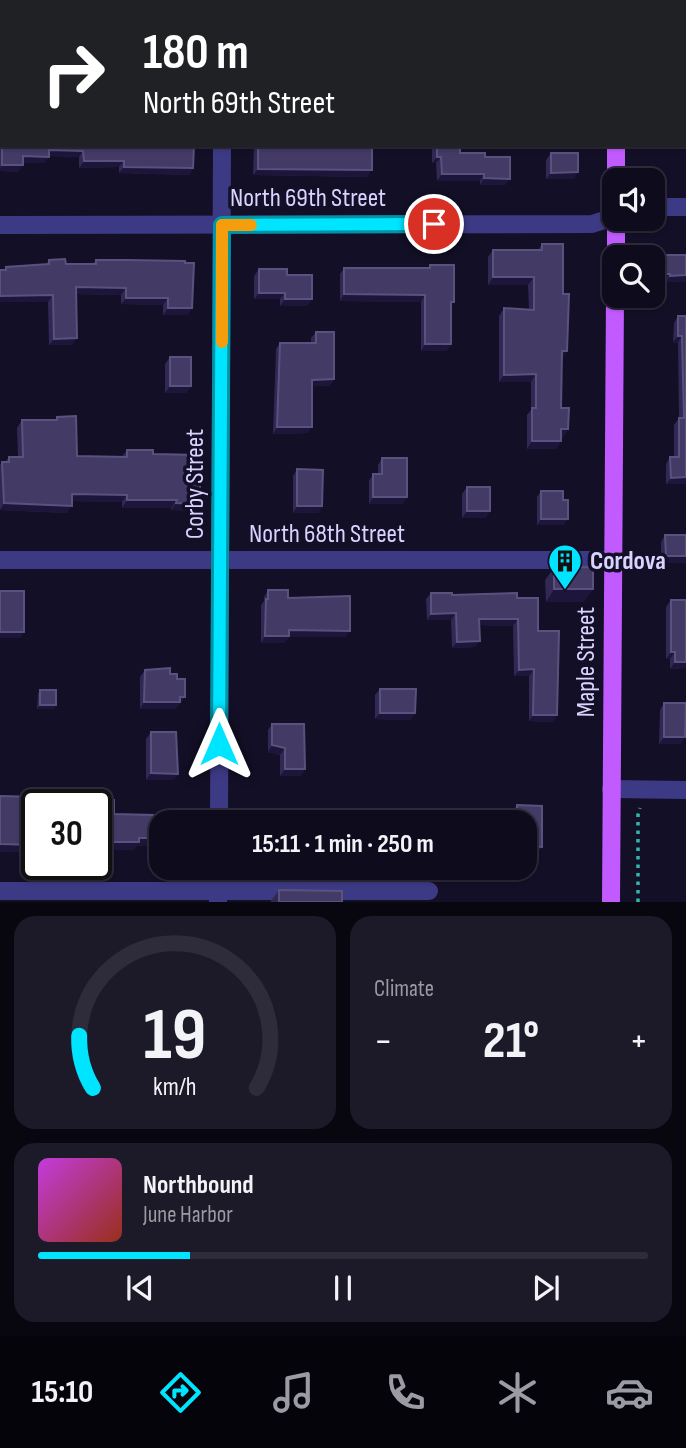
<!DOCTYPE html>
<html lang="en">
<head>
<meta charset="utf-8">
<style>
	:root { --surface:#0e0b1c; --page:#1c1929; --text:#f1f3f6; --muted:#9b9ba3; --line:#2e2b3b; --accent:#00e5ff }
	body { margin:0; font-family:"Sofia Sans Condensed",sans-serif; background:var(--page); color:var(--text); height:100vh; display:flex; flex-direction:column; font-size:26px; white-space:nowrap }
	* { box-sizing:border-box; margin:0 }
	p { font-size:23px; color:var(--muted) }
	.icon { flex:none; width:38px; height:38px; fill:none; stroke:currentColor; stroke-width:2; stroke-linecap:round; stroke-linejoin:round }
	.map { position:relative; height:902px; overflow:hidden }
	.drawer { display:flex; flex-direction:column; gap:14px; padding:14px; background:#08060f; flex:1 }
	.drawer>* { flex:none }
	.hud { position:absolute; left:0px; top:0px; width:686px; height:147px; box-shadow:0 2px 5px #0004,0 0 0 2px var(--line); background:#202124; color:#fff; overflow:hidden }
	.tools { position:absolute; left:602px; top:168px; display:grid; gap:14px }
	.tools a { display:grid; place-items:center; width:63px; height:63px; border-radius:14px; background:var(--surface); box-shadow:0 2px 5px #0004,0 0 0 2px var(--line); font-size:35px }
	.speed { position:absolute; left:21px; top:789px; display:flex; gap:14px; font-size:35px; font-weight:700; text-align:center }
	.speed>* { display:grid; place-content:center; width:91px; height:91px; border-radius:50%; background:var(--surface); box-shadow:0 2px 5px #0004,0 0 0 2px var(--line); line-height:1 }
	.speed .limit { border:4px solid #111; border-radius:10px; background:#fff; color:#111 }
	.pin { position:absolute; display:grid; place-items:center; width:60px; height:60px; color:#fff; margin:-30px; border:4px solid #fff; border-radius:50%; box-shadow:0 2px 7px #0007 }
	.me { position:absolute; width:77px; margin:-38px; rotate:0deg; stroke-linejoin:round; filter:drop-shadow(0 0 5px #0008) }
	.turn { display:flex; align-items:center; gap:24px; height:147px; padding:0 28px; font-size:32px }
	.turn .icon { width:91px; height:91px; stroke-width:2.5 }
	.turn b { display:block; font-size:49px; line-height:60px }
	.big { font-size:52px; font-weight:700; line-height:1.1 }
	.drawer .widget { flex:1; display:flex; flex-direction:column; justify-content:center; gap:10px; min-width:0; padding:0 24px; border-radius:21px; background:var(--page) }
	.drawer .dial { align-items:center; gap:0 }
	.dial svg { height:182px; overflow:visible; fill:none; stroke:var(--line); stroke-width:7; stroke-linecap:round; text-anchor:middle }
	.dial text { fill:var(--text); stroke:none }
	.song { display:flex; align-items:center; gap:21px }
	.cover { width:84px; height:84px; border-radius:10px; background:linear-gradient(135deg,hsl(290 70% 55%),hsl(10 70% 35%)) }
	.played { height:7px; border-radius:4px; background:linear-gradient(90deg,var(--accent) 25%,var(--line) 25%) }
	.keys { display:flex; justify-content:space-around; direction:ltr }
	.heat { display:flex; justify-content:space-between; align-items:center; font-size:38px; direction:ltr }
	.drawer .tiles { flex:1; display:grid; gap:14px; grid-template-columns:1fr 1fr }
	.widget:last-child { grid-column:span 2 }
	.trip { position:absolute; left:149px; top:810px; width:388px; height:70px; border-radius:21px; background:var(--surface); box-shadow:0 2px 5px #0004,0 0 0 2px var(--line); font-weight:700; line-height:70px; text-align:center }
	.menu { display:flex; height:112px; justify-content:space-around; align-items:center; background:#06040b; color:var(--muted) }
	.menu .icon { width:49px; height:49px }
	.menu .active { color:var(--accent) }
	.menu b { font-size:32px; color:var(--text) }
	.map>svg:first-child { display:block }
</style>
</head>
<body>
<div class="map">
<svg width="686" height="902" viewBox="0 0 686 902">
	<rect width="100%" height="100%" fill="#130f26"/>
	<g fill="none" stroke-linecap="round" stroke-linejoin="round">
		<polyline stroke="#2fb8b0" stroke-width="3.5" stroke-dasharray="3.5 5" stroke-linecap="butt" points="638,902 638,815 640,808"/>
		<g stroke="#3d3a85" stroke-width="12">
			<polyline points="467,0 467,2"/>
			<polyline points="345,891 346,868"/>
		</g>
		<g stroke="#3d3a85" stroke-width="18">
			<polyline points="223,2 223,0"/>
			<polyline points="653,207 686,207"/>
			<polyline points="0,225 592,224 614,217"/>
			<polyline points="0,560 613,560"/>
			<polyline points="611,789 686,790"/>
			<polyline points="219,822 222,145"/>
			<polyline points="0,891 429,891"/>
			<polyline points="218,902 218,868"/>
		</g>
		<g stroke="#c25bff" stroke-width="18">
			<polyline points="617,0 617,2"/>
			<polyline points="616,180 616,145"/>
			<polyline points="616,257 616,219"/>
			<polyline points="611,902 615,296"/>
		</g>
	</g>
	<g fill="#312854">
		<polygon points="2,132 2,145 194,145 193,168 189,175 119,173 119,167 79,168 79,157 49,156 44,163 23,163 18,172 0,171 0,134"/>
		<polygon points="254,145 372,145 367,177 253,175"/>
		<polygon points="432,145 460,145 460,153 485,157 505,185 480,185 480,181 437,181 436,163 432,163"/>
		<polygon points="551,153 574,179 546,179 546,160"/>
		<polygon points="542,244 563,294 567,351 562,358 561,408 568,429 563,437 561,437 561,441 556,449 527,449 527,415 531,410 531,382 499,382 499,316 504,308 529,309 528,285 488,285 488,257 493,250 538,250"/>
		<polygon points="665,255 686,255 666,282 666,280 661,280 661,262"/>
		<polygon points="49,260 66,264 93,264 96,260 192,308 187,315 163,315 163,305 121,304 121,295 76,294 72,345 49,345 48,302 4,270 6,267 46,264"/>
		<polygon points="430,265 451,306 451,344 446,351 421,351 421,302 340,301 340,274 344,268 428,268"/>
		<polygon points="259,269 287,275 312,299 307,306 280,306 280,299 254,299 254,276"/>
		<polygon points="678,316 686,316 686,484 666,484 666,464 670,457 674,457 674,425 679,418 678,343 673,342 674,323"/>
		<polygon points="316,332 334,379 329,386 312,386 308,433 273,434 276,349 280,343 311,343 311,338"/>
		<polygon points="170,357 191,386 186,393 165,393 165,364"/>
		<polygon points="57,417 77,456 122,457 127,450 153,454 195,511 171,510 171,508 122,508 122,502 72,501 67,513 0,510 0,465 2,462 5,462 9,457 18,457 17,428 22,420 55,420"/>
		<polygon points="382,458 407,497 402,504 369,504 369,481 373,474 378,474 378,465"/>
		<polygon points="297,469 322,506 318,513 293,513 293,476"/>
		<polygon points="467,487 490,511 485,518 462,518 462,494"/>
		<polygon points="541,491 568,519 563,525 537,525 537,497"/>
		<polygon points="665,535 686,535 686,563 661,563 661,542"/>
		<polygon points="554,568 584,602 546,602 545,580"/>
		<polygon points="268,590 288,598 350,631 345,637 289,637 284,643 261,643 261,605 264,601 264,597"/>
		<polygon points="431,593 517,598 538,631 553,722 529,721 529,676 514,676 513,626 479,625 475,647 452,648 451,620 427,620 426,599"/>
		<polygon points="671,600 686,600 686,668 670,669 670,659 666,659 666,607"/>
		<polygon points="145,670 170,674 177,679 185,697 175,709 140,709 140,677"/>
		<polygon points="380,689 415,713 410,720 375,719 375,695"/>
		<polygon points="40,690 54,709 37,709 38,694"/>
		<polygon points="664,703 681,744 659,744 660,710"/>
		<polygon points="272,724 305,769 300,776 280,776 280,755 268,752 268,730"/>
		<polygon points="151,732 178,774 173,780 146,780 146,739"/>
		<polygon points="517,805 542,847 537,853 525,822 512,822 512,812"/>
		<polygon points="279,890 342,902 270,902"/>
	</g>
	<g fill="#1d163a">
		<polygon points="256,1 338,1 256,2"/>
		<rect x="684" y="48" width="2" height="12"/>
		<polygon points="49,150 83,151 79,157 44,156"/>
		<polygon points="23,156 49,157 44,163 19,163"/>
		<polygon points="437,157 441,157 436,163 432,163"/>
		<polygon points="84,161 124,161 119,167 79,168"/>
		<polygon points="2,165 23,165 18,172 0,171 0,168"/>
		<polygon points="124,167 193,168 189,175 119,173"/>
		<polygon points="258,169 372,170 367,177 253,175"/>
		<polygon points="578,172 574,179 546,179 551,173"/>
		<polygon points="442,174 484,174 480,181 437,181"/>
		<polygon points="484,178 510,179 505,185 480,185"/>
		<polygon points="665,274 670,274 666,280 661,280"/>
		<polygon points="686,275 686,282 666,282 670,276"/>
		<polygon points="493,277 534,277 528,285 488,285"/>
		<polygon points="76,287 126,288 121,295 72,294"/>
		<polygon points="259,293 285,293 280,299 254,299"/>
		<polygon points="344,294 425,295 421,302 340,301"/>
		<polygon points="53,295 48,302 0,302 0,296"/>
		<polygon points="126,298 168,298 163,305 121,304"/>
		<polygon points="285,299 312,299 307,306 280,306"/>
		<polygon points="168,308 192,308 187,315 163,315"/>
		<polygon points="678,336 682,336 678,343 673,342"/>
		<polygon points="77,338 72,345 49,345 54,339"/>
		<polygon points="425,344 451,344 446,351 421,351"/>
		<polygon points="562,351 567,351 562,358"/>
		<polygon points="536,374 531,382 499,382 504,375"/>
		<polygon points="334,379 329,386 307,386 312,380"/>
		<polygon points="170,386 191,386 186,393 165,393"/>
		<polygon points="277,427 312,427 308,433 273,434"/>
		<polygon points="561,429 568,429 563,437 556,437"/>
		<polygon points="532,441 561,441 556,449 527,449"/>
		<polygon points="686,477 686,484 666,484 671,478"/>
		<polygon points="72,494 127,495 122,502 67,501"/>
		<polygon points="373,497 407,497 402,504 369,504"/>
		<polygon points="127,500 177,500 171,508 122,508"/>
		<polygon points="4,503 72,506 67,513 0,510"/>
		<polygon points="176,503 200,504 195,511 171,510"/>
		<polygon points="297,506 322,506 318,513 293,513"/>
		<polygon points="467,511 490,511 485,518 462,518"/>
		<polygon points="541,519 568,519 563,525 537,525"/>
		<polygon points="666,556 686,556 686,563 661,563"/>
		<polygon points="554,589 593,589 584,602 546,602"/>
		<polygon points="456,613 451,620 427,620 431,614"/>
		<polygon points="479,619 518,619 513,626 475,625"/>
		<polygon points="289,630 350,631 345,637 289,637 284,643 261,643 265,636"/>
		<polygon points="0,632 24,632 20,638 0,638"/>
		<polygon points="480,641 475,647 452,648 457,642"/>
		<polygon points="671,652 675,652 670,659 666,659"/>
		<polygon points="675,662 686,662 686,668 670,669"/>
		<polygon points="534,669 529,676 514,676 519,670"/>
		<polygon points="180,697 185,697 175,709 140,709 144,702"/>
		<polygon points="40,705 56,705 54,709 37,709"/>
		<polygon points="380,713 415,713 410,720 375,719"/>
		<polygon points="533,715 557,715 553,722 529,721"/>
		<polygon points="664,737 685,737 681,744 659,744"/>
		<polygon points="272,745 285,748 280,755 268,752"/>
		<polygon points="285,769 305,769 300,776 280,776"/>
		<polygon points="151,773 178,774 173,780 146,780"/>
		<polygon points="139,838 154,838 149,846 137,846 134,850 96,850 96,842"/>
		<polygon points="0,844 37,845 37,853 0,852"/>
		<polygon points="525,846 542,847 537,853 525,853"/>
	</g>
	<g fill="#433a66" stroke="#5a527e" stroke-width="2">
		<polygon points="0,0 160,0 160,2 2,2 2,11 0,11"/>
		<polygon points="256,0 412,0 412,2 338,2"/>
		<rect x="514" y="0" width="57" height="2"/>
		<rect x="684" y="9" width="2" height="39"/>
		<polygon points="2,145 194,145 193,168 124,167 124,161 84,161 83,151 49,150 49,157 23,156 23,165 2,165"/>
		<polygon points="258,145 372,145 372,170 258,169"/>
		<polygon points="437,145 460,145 460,153 485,153 485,157 510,157 510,179 484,178 484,174 442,174 441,157 437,157"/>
		<polygon points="551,153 578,153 578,172 551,173"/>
		<polygon points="542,244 563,244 563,294 569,294 567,351 562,351 561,408 569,408 568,429 561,429 561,441 532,441 532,408 536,408 536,374 504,375 504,308 534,310 534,277 493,277 493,250 542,250"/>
		<polygon points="665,255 686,255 686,275 670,276 670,274 665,274"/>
		<polygon points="65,259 66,264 96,264 96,260 127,260 185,261 185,263 194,263 192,308 168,308 168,298 126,298 126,288 76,287 77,338 54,339 53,295 0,296 0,270 6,270 6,267 49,264 49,260"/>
		<polygon points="430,265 454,265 454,302 451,302 451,344 425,344 425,295 344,294 344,268 430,268"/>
		<polygon points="259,269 287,269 287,275 312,275 312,299 285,299 285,293 259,293"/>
		<polygon points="678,316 686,316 686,477 671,478 670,457 679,457 679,418 684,418 682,336 678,336"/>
		<polygon points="316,332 334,332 334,379 312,380 312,427 277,427 280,343 316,343"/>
		<rect x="170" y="357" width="21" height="29"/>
		<polygon points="76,416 77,456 127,457 127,450 153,450 153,454 200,455 200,504 176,503 177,500 127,500 127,495 72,494 72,506 4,503 2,462 9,462 9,457 23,457 22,420 57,420 57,417"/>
		<polygon points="382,458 407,458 407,497 373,497 373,474 382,474"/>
		<polygon points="297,469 323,470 322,506 297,506"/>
		<rect x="467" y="487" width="23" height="24"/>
		<polygon points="541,491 563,491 563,500 568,500 568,519 541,519"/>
		<polygon points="665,535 686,535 686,556 666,556"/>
		<polygon points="593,567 593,589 554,589 554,568"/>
		<polygon points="268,590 288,590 288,598 350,596 350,631 289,630 289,636 265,636 266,599 268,599"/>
		<rect x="0" y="591" width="24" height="41"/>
		<polygon points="431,593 452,593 452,595 517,593 517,598 538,598 538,631 559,631 557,715 533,715 534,669 519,670 518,619 479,619 480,641 457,642 456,613 431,614"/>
		<polygon points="671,600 686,600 686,662 675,662 675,652 671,652"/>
		<polygon points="170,668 170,674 177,674 177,679 185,679 185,697 180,697 180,702 144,702 145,670"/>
		<polygon points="380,689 416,689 415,713 380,713"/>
		<rect x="40" y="690" width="16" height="15"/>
		<polygon points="664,703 686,703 685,737 664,737"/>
		<polygon points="272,724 304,724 305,769 285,769 285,748 272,745"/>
		<polygon points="151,732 176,732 178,774 151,773"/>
		<polygon points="39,792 64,793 64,800 114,800 114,814 154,815 154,838 139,838 139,842 96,842 96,805 37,805 37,845 0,844 0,796 39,797"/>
		<polygon points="517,805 542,806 542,847 525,846 525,822 517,822"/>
		<polygon points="279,890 342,891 342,902 279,902"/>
	</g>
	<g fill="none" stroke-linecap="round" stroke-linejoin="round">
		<g stroke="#0095a6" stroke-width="18">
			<polyline id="route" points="219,744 222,225 434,224"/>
		</g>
		<use href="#route" stroke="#00e5ff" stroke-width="12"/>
		<polyline stroke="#f59e0b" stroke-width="12" points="222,342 222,225 251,225"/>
	</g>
	<defs>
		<g id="building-pin" transform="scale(1.75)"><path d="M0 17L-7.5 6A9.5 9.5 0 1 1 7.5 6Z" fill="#00e5ff" stroke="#130f26"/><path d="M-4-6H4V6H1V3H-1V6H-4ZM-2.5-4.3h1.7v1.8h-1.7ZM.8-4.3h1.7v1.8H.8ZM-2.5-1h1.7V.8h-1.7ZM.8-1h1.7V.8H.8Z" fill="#111"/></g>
	</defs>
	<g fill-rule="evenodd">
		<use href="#building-pin" x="565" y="561"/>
	</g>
	<g text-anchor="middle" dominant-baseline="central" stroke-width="7" stroke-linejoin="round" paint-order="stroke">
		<g font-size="26" fill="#d9d4ff" stroke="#130f26">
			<text x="308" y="198">North 69th Street</text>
			<text transform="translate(195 484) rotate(-90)">Corby Street</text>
			<text x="327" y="534">North 68th Street</text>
			<text transform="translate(586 662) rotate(-90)">Maple Street</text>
		</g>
		<g font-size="26" font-weight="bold" fill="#d9d4ff" stroke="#130f26" text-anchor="start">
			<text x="590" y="561">Cordova</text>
		</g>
	</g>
</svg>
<div class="tools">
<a><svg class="icon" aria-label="sound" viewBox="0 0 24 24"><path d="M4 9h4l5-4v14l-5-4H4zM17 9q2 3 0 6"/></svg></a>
<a><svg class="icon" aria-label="search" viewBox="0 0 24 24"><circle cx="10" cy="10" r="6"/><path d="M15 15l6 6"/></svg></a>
</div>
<div class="speed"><div class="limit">30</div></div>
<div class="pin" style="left:434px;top:224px;background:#d93025"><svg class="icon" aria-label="arrive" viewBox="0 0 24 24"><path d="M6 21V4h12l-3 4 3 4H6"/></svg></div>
<svg class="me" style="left:219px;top:744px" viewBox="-20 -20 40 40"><path d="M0-17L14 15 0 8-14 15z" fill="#00e5ff" stroke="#fff" stroke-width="4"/></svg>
<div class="trip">15:11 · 1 min · 250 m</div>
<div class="hud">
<div class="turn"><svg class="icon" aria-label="right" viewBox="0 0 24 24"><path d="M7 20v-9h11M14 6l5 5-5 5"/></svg><div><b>180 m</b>North 69th Street</div></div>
</div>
</div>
<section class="drawer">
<div class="tiles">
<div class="widget dial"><svg viewBox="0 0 100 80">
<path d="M14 69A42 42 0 1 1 86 69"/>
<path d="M14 69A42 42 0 0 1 8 46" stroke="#00e5ff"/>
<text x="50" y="56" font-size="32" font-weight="700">19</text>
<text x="50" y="72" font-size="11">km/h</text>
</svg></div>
<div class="widget"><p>Climate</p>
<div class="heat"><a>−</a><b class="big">21°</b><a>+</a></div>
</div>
<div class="widget">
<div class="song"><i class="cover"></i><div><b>Northbound</b><p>June Harbor</p></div></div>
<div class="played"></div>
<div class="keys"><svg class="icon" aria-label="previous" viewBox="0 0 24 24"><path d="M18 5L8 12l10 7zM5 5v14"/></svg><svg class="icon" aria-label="pause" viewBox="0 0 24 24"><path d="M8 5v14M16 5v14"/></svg><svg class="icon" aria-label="next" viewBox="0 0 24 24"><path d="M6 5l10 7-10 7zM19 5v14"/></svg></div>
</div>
</div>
</section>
<nav class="menu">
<b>15:10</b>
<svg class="icon active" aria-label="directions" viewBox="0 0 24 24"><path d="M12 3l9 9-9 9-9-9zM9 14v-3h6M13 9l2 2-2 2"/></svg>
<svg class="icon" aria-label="music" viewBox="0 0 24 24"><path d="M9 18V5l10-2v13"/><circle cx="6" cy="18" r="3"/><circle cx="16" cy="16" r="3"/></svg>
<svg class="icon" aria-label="phone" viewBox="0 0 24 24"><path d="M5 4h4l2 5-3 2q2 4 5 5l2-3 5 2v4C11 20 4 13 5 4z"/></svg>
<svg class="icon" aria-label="climate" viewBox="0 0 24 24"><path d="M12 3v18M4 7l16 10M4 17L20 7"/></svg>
<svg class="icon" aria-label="car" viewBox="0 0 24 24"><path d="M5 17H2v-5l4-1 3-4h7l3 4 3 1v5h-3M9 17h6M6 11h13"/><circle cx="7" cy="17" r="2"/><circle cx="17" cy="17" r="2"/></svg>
</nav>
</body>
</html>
